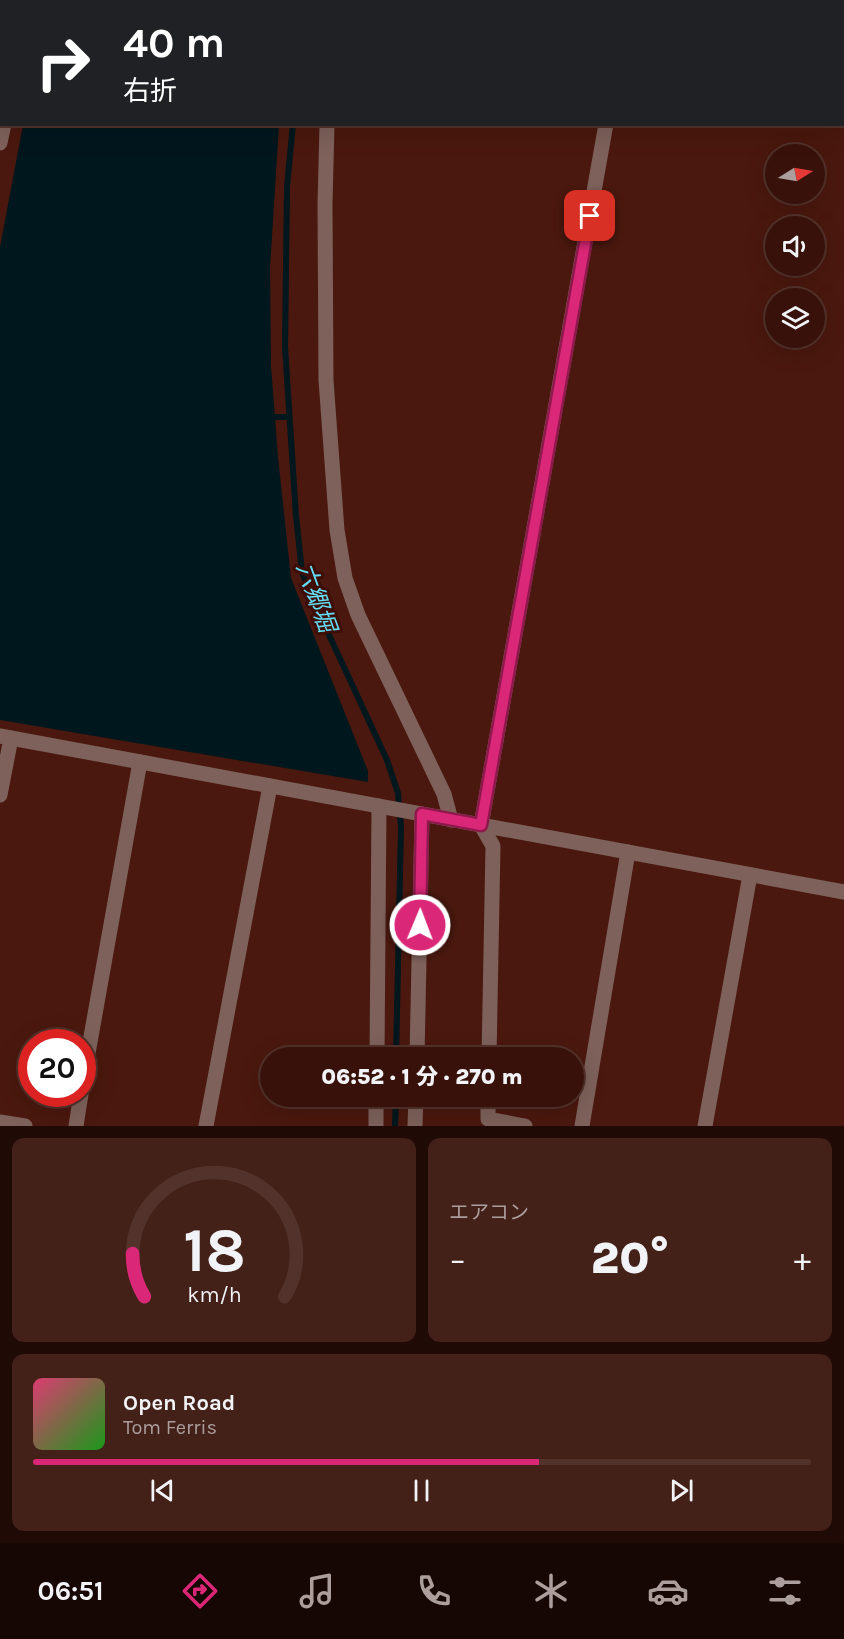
<!DOCTYPE html>
<html lang="ja">
<head>
<meta charset="utf-8">
<style>
	:root { --surface:#38120a; --page:#432018; --text:#f1f3f6; --muted:#ab9e9c; --line:#52322b; --accent:#db2777 }
	body { margin:0; font-family:Karla,"Noto Sans JP",sans-serif; background:var(--page); color:var(--text); height:100vh; display:flex; flex-direction:column; font-size:22px; white-space:nowrap }
	* { box-sizing:border-box; margin:0 }
	p { font-size:20px; color:var(--muted) }
	.icon { flex:none; width:33px; height:33px; fill:none; stroke:currentColor; stroke-width:2; stroke-linecap:round; stroke-linejoin:round }
	.map { position:relative; height:1126px; overflow:hidden }
	.details { display:flex; flex-direction:column; gap:12px; padding:12px; background:#1f0a06; flex:1 }
	.details>* { flex:none }
	.guide { position:absolute; left:0px; top:0px; width:844px; height:126px; box-shadow:0 6px 24px #0002,0 0 0 2px var(--line); background:#202124; color:#fff; overflow:hidden }
	.needle { width:39px; rotate:79deg }
	.buttons { position:absolute; left:765px; top:144px; display:grid; gap:12px }
	.buttons a { display:grid; place-items:center; width:60px; height:60px; border-radius:50%; background:var(--surface); box-shadow:0 6px 24px #0002,0 0 0 2px var(--line); font-size:30px }
	.speed { position:absolute; left:18px; top:1029px; display:flex; gap:12px; font-size:30px; font-weight:700; text-align:center }
	.speed>* { display:grid; place-content:center; width:78px; height:78px; border-radius:50%; background:var(--surface); box-shadow:0 6px 24px #0002,0 0 0 2px var(--line); line-height:1 }
	.speed .limit { border:9px solid #d22; background:#fff; color:#111 }
	.pin { position:absolute; display:grid; place-items:center; width:51px; height:51px; color:#fff; margin:-26px; border-radius:12px; box-shadow:0 3px 9px #0006 }
	.me { position:absolute; width:66px; margin:-33px; rotate:1deg; stroke-linejoin:round; filter:drop-shadow(0 0 4px #0008) }
	.turn { display:flex; align-items:center; gap:21px; height:126px; padding:0 24px; font-size:27px }
	.turn .icon { width:78px; height:78px; stroke-width:2.5 }
	.turn b { display:block; font-size:42px; line-height:51px }
	.big { font-size:45px; font-weight:800; line-height:1.1 }
	.details .card { flex:1; display:flex; flex-direction:column; justify-content:center; gap:9px; min-width:0; padding:0 21px; border-radius:12px; background:var(--page) }
	.details .dial { align-items:center; gap:0 }
	.dial svg { height:156px; overflow:visible; fill:none; stroke:var(--line); stroke-width:7; stroke-linecap:round; text-anchor:middle }
	.dial text { fill:var(--text); stroke:none }
	.song { display:flex; align-items:center; gap:18px }
	.cover { width:72px; height:72px; border-radius:9px; background:linear-gradient(135deg,hsl(340 70% 55%),hsl(120 70% 35%)) }
	.played { height:6px; border-radius:3px; background:linear-gradient(90deg,var(--accent) 65%,var(--line) 65%) }
	.keys { display:flex; justify-content:space-around; direction:ltr }
	.heat { display:flex; justify-content:space-between; align-items:center; font-size:33px; direction:ltr }
	.details .tiles { flex:1; display:grid; gap:12px; grid-template-columns:1fr 1fr }
	.card:last-child { grid-column:span 2 }
	.trip { position:absolute; left:260px; top:1047px; width:324px; height:60px; border-radius:30px; background:var(--surface); box-shadow:0 6px 24px #0002,0 0 0 2px var(--line); font-weight:800; line-height:60px; text-align:center }
	.dock { display:flex; height:96px; justify-content:space-around; align-items:center; background:#160704; color:var(--muted) }
	.dock .icon { width:42px; height:42px }
	.dock .selected { color:var(--accent) }
	.dock b { font-size:27px; color:var(--text) }
	.map>svg:first-child { display:block }
</style>
</head>
<body>
<div class="map">
<svg width="844" height="1126" viewBox="0 0 844 1126">
	<rect width="100%" height="100%" fill="#4a180e"/>
	<polygon fill="#00171d" points="23,125 279,125 270,268 271,366 278,457 291,578 368,771 368,782 0,720 0,247"/>
	<g fill="none" stroke-linecap="round" stroke-linejoin="round">
		<g stroke="#00171d" stroke-width="6">
			<polyline points="308,2 308,0"/>
			<polyline points="293,124 287,187 285,347 296,516 302,572 311,596 387,760 398,793 401,827 396,1058"/>
			<polyline points="269,417 289,417"/>
			<polyline points="395,1126 396,1096"/>
		</g>
		<g stroke="#7d615a" stroke-width="15">
			<polyline points="709,0 718,2"/>
			<polyline points="339,2 340,0"/>
			<polyline points="628,2 629,0"/>
			<polyline points="0,18 2,18"/>
			<polyline points="843,24 844,24"/>
			<polyline points="327,124 325,204 326,380 337,530 345,578 358,615 444,794 451,820"/>
			<polyline points="0,143 4,124"/>
			<polyline points="0,736 844,892"/>
			<polyline points="0,795 11,738"/>
			<polyline points="377,1058 379,806"/>
			<polyline points="417,1058 422,814"/>
			<polyline points="489,1058 493,846 481,825 606,124"/>
			<polyline points="82,1087 140,762"/>
			<polyline points="488,1096 488,1119 525,1126"/>
			<polyline points="0,1122 25,1126"/>
			<polyline points="76,1126 81,1094"/>
			<polyline points="206,1126 270,786"/>
			<polyline points="376,1126 376,1096"/>
			<polyline points="415,1126 416,1096"/>
			<polyline points="582,1126 628,852"/>
			<polyline points="705,1126 750,875"/>
		</g>
		<g stroke="#e1c2bb" stroke-width="7">
			<polyline id="rail" points="0,15 2,8"/>
		</g>
		<use href="#rail" stroke="#3e0d04" stroke-width="4.5" stroke-dasharray="14" stroke-linecap="butt"/>
	</g>
	<g fill="none" stroke-linecap="round" stroke-linejoin="round">
		<g stroke="#8e194d" stroke-width="15">
			<polyline id="route" points="420,925 422,814 481,825 590,216"/>
		</g>
		<use href="#route" stroke="#db2777" stroke-width="10"/>
	</g>
	<g text-anchor="middle" dominant-baseline="central" stroke-width="6" stroke-linejoin="round" paint-order="stroke">
		<g font-size="24" font-style="italic" fill="#62dff8" stroke="#3e0d04">
			<text transform="translate(316 597) rotate(70)">六郷堀</text>
		</g>
	</g>
</svg>
<div class="buttons">
<a><svg class="needle" viewBox="-14 -14 28 28"><path d="M0-13l5 13h-10z" fill="#e53935"/><path d="M0 13l5-13h-10z" fill="#ab9e9c"/></svg></a>
<a><svg class="icon" aria-label="sound" viewBox="0 0 24 24"><path d="M4 9h4l5-4v14l-5-4H4zM17 9q2 3 0 6"/></svg></a>
<a><svg class="icon" aria-label="layers" viewBox="0 0 24 24"><path d="M12 4l9 5-9 5-9-5zM3 14l9 5 9-5"/></svg></a>
</div>
<div class="speed"><div class="limit">20</div></div>
<div class="pin" style="left:590px;top:216px;background:#d93025"><svg class="icon" aria-label="arrive" viewBox="0 0 24 24"><path d="M6 21V4h12l-3 4 3 4H6"/></svg></div>
<svg class="me" style="left:420px;top:925px" viewBox="-20 -20 40 40"><circle r="17" fill="#db2777" stroke="#fff" stroke-width="3"/><path d="M0-11L8 9 0 5-8 9z" fill="#fff"/></svg>
<div class="trip">06:52 · 1 分 · 270 m</div>
<div class="guide">
<div class="turn"><svg class="icon" aria-label="right" viewBox="0 0 24 24"><path d="M7 20v-9h11M14 6l5 5-5 5"/></svg><div><b>40 m</b>右折</div></div>
</div>
</div>
<section class="details">
<div class="tiles">
<div class="card dial"><svg viewBox="0 0 100 80">
<path d="M14 69A42 42 0 1 1 86 69"/>
<path d="M14 69A42 42 0 0 1 8 47" stroke="#db2777"/>
<text x="50" y="56" font-size="32" font-weight="700">18</text>
<text x="50" y="72" font-size="11">km/h</text>
</svg></div>
<div class="card"><p>エアコン</p>
<div class="heat"><a>−</a><b class="big">20°</b><a>+</a></div>
</div>
<div class="card">
<div class="song"><i class="cover"></i><div><b>Open Road</b><p>Tom Ferris</p></div></div>
<div class="played"></div>
<div class="keys"><svg class="icon" aria-label="previous" viewBox="0 0 24 24"><path d="M18 5L8 12l10 7zM5 5v14"/></svg><svg class="icon" aria-label="pause" viewBox="0 0 24 24"><path d="M8 5v14M16 5v14"/></svg><svg class="icon" aria-label="next" viewBox="0 0 24 24"><path d="M6 5l10 7-10 7zM19 5v14"/></svg></div>
</div>
</div>
</section>
<nav class="dock">
<b>06:51</b>
<svg class="icon selected" aria-label="directions" viewBox="0 0 24 24"><path d="M12 3l9 9-9 9-9-9zM9 14v-3h6M13 9l2 2-2 2"/></svg>
<svg class="icon" aria-label="music" viewBox="0 0 24 24"><path d="M9 18V5l10-2v13"/><circle cx="6" cy="18" r="3"/><circle cx="16" cy="16" r="3"/></svg>
<svg class="icon" aria-label="phone" viewBox="0 0 24 24"><path d="M5 4h4l2 5-3 2q2 4 5 5l2-3 5 2v4C11 20 4 13 5 4z"/></svg>
<svg class="icon" aria-label="climate" viewBox="0 0 24 24"><path d="M12 3v18M4 7l16 10M4 17L20 7"/></svg>
<svg class="icon" aria-label="car" viewBox="0 0 24 24"><path d="M5 17H2v-5l4-1 3-4h7l3 4 3 1v5h-3M9 17h6M6 11h13"/><circle cx="7" cy="17" r="2"/><circle cx="17" cy="17" r="2"/></svg>
<svg class="icon" aria-label="filters" viewBox="0 0 24 24"><path d="M4 7h16M4 17h16"/><circle cx="9" cy="7" r="2"/><circle cx="15" cy="17" r="2"/></svg>
</nav>
</body>
</html>
